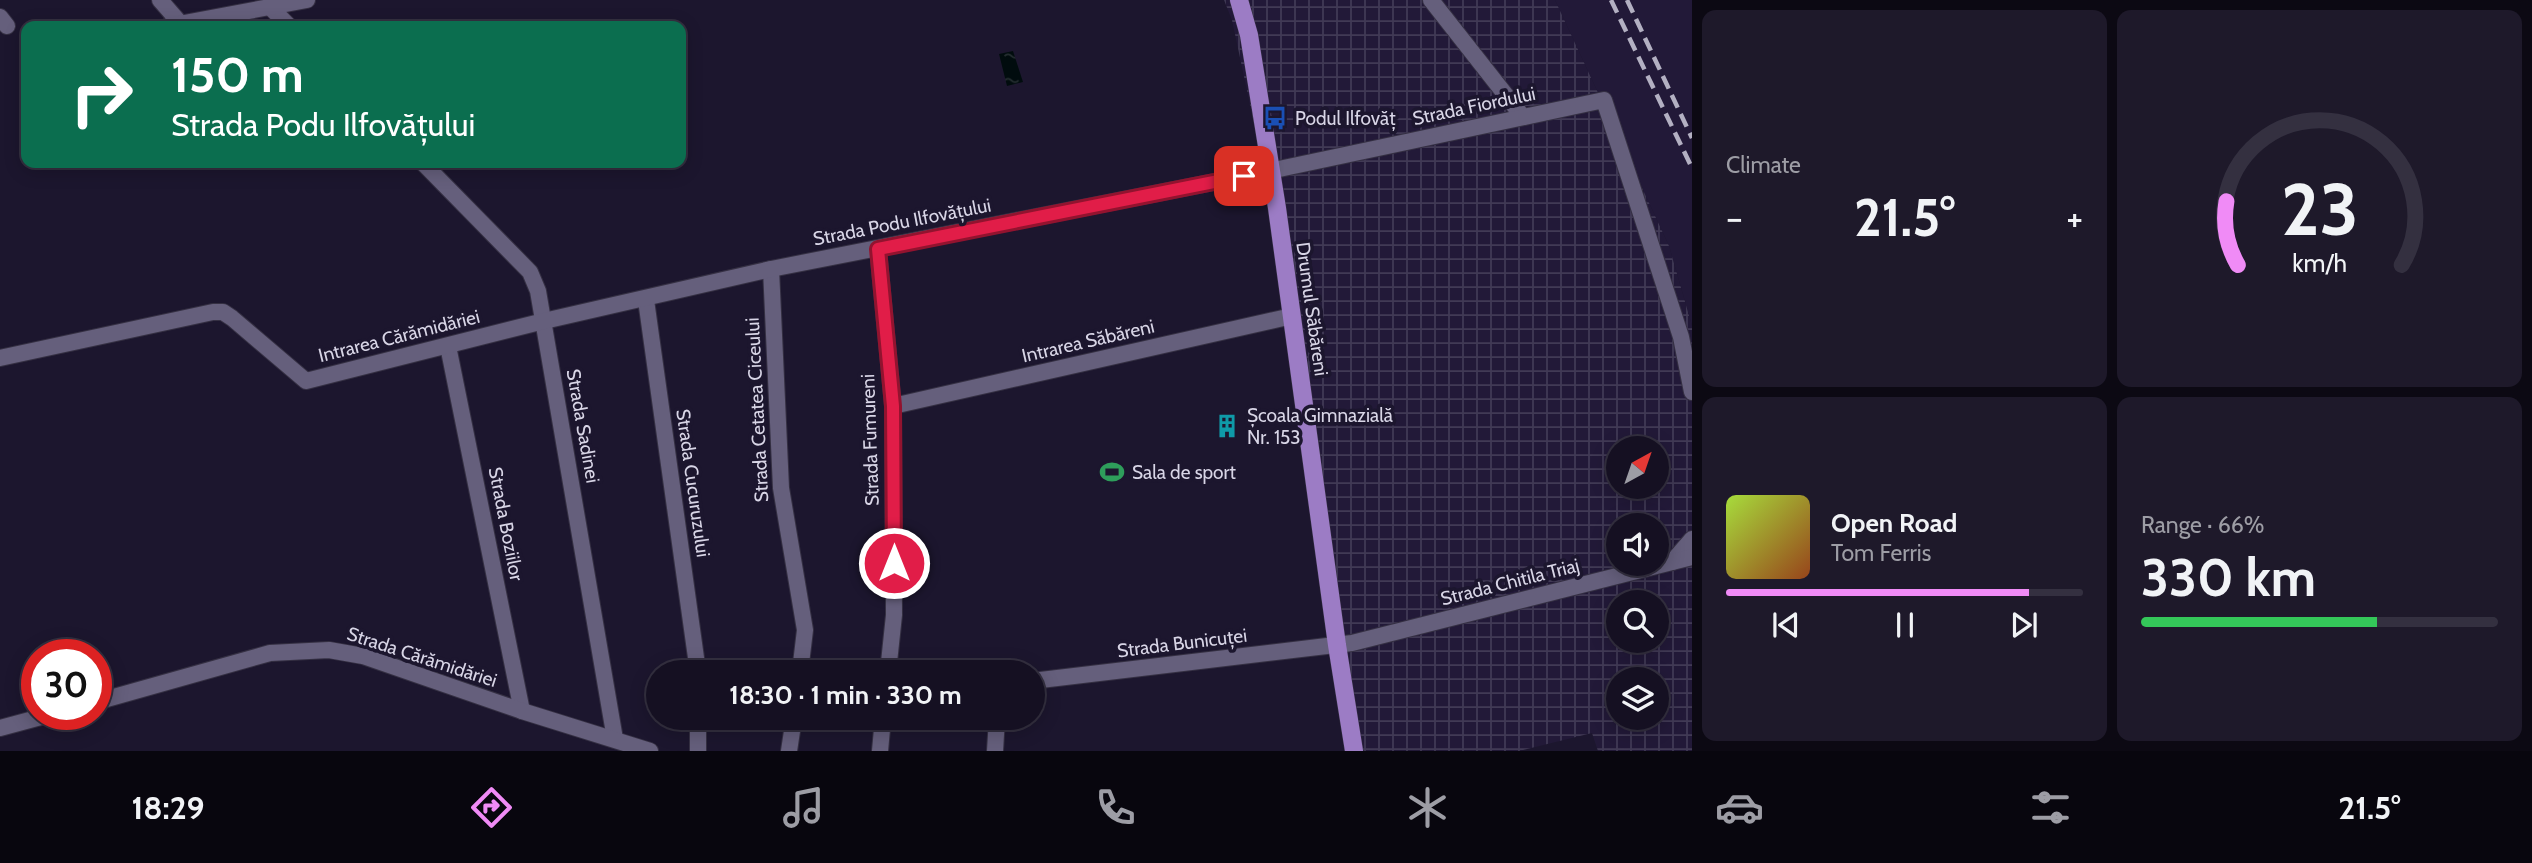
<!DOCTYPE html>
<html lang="en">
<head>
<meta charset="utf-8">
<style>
	:root { --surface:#151022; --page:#1e192a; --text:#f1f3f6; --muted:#9d9da5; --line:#343040; --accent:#f08bf6 }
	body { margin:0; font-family:Cabin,sans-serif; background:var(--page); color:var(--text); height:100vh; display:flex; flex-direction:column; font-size:26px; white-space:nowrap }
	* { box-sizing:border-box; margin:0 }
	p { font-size:23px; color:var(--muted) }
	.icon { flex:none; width:38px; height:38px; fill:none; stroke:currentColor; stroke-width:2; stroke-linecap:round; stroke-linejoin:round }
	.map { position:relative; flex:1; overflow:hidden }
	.side { display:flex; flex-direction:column; gap:10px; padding:10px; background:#0c0913; width:840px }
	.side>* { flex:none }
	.hud { position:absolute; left:21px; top:21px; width:665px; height:147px; border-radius:14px; box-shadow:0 4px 18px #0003,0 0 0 2px var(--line); background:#0b6e4f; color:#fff; overflow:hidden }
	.needle { width:46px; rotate:40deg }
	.fabs { position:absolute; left:1606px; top:436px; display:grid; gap:14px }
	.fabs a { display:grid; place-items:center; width:63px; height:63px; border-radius:50%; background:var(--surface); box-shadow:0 4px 18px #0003,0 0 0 2px var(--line); font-size:35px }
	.speed { position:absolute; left:21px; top:639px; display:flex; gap:14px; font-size:35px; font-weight:700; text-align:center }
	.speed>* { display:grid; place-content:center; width:91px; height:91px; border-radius:50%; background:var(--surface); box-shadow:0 4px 18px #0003,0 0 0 2px var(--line); line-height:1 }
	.speed .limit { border:10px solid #d22; background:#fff; color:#111 }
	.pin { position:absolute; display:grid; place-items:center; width:60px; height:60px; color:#fff; margin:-30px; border-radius:14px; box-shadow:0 4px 10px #0006 }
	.me { position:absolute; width:77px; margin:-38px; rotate:0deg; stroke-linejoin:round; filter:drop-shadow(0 0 5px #0008) }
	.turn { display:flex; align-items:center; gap:24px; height:147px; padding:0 35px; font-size:32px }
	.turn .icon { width:91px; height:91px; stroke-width:2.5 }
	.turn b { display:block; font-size:49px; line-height:60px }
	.big { font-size:52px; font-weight:700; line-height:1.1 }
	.side .widget { flex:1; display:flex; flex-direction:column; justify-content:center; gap:10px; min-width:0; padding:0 24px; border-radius:14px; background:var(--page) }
	.side .dial { align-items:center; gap:0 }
	.dial svg { height:182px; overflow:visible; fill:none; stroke:var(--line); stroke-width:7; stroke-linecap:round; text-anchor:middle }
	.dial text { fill:var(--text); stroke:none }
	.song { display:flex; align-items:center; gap:21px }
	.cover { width:84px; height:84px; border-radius:10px; background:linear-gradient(135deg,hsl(80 70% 55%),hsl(20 70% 35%)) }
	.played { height:7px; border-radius:4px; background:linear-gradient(90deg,var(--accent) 85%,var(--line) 85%) }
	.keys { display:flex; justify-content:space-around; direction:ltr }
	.heat { display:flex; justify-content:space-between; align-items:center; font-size:38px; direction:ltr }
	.charge { height:10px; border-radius:5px; background:linear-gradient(90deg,#34c759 66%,var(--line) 0) }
	.side .tiles { flex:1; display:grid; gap:10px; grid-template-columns:repeat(2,1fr) }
	.trip { position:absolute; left:646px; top:660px; width:399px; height:70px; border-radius:35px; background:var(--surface); box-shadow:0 4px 18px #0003,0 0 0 2px var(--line); font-weight:700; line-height:70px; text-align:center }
	.tab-bar { display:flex; height:112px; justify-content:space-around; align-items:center; background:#08060e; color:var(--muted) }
	.tab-bar .icon { width:49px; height:49px }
	.tab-bar .selected { color:var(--accent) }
	.tab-bar b { font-size:32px; color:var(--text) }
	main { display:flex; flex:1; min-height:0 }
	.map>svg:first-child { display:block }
</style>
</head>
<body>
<main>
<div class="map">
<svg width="1692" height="751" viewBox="0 0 1692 751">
	<defs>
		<pattern id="industrial-grid" width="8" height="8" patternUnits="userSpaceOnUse" patternTransform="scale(1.75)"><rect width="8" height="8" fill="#221938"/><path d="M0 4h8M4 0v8" fill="none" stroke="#413a55"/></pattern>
		<pattern id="water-ripples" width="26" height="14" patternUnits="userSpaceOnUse" patternTransform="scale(1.75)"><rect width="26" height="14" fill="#010c0e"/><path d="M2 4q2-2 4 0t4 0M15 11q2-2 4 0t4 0" fill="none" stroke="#252e31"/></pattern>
	</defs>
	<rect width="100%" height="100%" fill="#1c162e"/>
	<polygon fill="#221938" points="1555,0 1692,0 1692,326 1669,246"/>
	<path fill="url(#industrial-grid)" fill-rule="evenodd" d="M1224,0h331l114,246 23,80v425h-94l-6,-18 -73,18h-174l-82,-585 -31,-146zM1619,448h38v38h-38zM1619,525h38v39h-38zM1619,602h38v38h-38zM1619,679h38v39h-38z"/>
	<polygon fill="url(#water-ripples)" points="1013,51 1023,82 1007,86 999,54"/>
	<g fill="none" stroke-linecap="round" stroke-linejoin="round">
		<g stroke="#353043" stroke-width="18">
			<g id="minor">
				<polyline points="160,0 180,23"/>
				<polyline points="1431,0 1523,117"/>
				<polyline points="271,8 289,26"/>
				<polyline points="0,17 7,26"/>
				<polyline points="168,26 307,0"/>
				<polyline points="423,163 530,272 538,291 615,739"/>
				<polyline points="878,249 893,406 894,615 888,672"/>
				<polyline points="771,269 781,488 805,630 800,672"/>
				<polyline points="646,300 698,672"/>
				<polyline points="448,346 522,711"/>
				<polyline points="0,358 213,312 223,312 232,318 306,381 544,321 771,269 1270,171 1604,100 1681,337 1692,392"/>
				<polyline points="893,406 1292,316"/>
				<polyline points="1672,562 1692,539"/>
				<polyline points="1032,681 1352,643 1692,557"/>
				<polyline points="96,702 270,653 329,650 363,656 522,711 650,751"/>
				<polyline points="0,728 52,714"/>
				<polyline points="698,751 698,718"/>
				<polyline points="789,751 794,718"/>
				<polyline points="880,751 883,718"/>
				<polyline points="995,751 997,718"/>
			</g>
		</g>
		<g stroke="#353043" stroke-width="19">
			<polyline id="major" points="1239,0 1249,35 1277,208 1337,645 1354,751"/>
		</g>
		<use href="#minor" stroke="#655f7c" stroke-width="16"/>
		<use href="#major" stroke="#9c7cc5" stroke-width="18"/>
		<g stroke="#b3b0c2" stroke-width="4.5" stroke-dasharray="14 7" stroke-linecap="butt">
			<polyline points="1611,0 1692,168"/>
			<polyline points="1627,0 1692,138"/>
		</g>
	</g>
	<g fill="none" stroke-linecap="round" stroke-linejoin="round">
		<g stroke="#92132f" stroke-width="18">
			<polyline id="route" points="894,563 893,406 878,249 1244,176"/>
		</g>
		<use href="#route" stroke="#e11d48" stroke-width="12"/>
	</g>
	<defs>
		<g id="bus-bare" transform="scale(1.89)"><path d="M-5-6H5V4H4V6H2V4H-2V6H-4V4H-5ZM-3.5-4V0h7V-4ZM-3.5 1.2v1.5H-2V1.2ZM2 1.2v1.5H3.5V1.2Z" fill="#1a4fb4" stroke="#1c162e" stroke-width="2.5" paint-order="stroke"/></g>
		<g id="building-bare" transform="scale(1.89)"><path d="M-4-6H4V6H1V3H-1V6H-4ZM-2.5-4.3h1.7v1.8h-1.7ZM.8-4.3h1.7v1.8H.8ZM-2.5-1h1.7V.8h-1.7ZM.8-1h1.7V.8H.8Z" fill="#0f9aa8" stroke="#1c162e" stroke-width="2.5" paint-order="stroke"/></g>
		<g id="stadium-bare" transform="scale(1.89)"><path d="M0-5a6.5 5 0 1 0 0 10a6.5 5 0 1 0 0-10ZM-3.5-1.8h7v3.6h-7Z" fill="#2e9e5b" stroke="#1c162e" stroke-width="2.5" paint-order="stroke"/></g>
	</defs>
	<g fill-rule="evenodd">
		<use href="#bus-bare" x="1275" y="118"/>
		<use href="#building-bare" x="1227" y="426"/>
		<use href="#stadium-bare" x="1112" y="472"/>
	</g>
	<g text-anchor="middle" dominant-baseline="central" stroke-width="7" stroke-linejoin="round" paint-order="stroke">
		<g font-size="19" fill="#d8d5e6" stroke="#1c162e">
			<text transform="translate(1474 106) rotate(-12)">Strada Fiordului</text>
			<text transform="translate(902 222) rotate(-11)">Strada Podu Ilfovățului</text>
			<text transform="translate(1312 309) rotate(82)">Drumul Săbăreni</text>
			<text transform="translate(399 336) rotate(-14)">Intrarea Cărămidăriei</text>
			<text transform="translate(1088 341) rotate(-13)">Intrarea Săbăreni</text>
			<text transform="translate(757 410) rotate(-93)">Strada Cetatea Ciceului</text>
			<text transform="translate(583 426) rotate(80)">Strada Sadinei</text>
			<text transform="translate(870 440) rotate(-92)">Strada Fumureni</text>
			<text transform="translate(693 483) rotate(82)">Strada Cucuruzului</text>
			<text transform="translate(506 524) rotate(79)">Strada Boziilor</text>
			<text transform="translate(1510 582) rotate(-14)">Strada Chitila Triaj</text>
			<text transform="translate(1182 643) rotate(-7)">Strada Bunicuței</text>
			<text transform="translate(422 657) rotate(18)">Strada Cărămidăriei</text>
		</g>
		<g font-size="19" fill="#d8d5e6" stroke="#1c162e" text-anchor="start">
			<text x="1295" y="118">Podul Ilfovăț</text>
			<text x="1247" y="415">Școala Gimnazială<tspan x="1247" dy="22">Nr. 153</tspan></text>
			<text x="1132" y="472">Sala de sport</text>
		</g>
	</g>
</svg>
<div class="fabs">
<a><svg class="needle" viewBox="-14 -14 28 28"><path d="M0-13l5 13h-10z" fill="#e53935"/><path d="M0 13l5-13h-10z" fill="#9d9da5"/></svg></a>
<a><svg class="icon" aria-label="sound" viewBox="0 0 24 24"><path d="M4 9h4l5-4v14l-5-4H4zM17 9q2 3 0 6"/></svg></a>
<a><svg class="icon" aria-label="search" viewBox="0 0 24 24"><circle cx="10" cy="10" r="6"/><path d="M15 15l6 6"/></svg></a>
<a><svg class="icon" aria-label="layers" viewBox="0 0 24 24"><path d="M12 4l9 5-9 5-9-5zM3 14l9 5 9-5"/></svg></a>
</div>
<div class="speed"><div class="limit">30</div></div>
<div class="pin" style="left:1244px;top:176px;background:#d93025"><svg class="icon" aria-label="arrive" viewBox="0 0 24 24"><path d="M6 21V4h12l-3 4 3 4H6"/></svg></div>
<svg class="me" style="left:894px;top:563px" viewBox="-20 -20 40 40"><circle r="17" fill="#e11d48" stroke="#fff" stroke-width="3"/><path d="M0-11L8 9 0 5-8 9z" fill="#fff"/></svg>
<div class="trip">18:30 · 1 min · 330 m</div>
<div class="hud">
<div class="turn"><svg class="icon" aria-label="right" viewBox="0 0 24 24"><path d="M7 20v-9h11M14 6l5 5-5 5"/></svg><div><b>150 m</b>Strada Podu Ilfovățului</div></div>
</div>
</div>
<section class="side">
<div class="tiles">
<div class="widget"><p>Climate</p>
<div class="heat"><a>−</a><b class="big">21.5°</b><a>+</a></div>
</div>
<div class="widget dial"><svg viewBox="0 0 100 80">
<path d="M14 69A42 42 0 1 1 86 69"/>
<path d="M14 69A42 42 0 0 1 9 41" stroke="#f08bf6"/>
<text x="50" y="56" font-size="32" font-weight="700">23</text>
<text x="50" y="72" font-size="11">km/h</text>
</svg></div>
<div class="widget">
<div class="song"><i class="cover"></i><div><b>Open Road</b><p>Tom Ferris</p></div></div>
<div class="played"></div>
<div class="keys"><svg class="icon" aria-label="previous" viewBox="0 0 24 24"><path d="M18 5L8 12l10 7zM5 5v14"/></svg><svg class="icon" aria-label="pause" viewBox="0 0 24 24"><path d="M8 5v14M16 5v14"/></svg><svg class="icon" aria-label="next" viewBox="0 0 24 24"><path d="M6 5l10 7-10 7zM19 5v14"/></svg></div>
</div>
<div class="widget"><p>Range · 66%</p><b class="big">330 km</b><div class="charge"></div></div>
</div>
</section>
</main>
<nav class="tab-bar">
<b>18:29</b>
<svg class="icon selected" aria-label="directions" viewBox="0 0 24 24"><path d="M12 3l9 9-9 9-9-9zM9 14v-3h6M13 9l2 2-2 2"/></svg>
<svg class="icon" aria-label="music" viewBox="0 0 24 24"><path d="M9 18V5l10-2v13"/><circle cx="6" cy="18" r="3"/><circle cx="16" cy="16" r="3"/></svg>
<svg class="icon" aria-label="phone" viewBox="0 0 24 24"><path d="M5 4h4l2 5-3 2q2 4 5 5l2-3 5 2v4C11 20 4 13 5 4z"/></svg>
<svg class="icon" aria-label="climate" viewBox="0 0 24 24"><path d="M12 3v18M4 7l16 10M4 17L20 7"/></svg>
<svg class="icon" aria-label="car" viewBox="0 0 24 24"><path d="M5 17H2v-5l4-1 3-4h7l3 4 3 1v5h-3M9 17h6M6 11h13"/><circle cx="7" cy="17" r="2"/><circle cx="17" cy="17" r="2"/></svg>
<svg class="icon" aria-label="filters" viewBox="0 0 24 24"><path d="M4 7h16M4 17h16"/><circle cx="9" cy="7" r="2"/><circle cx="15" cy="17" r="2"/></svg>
<b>21.5°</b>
</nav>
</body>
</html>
